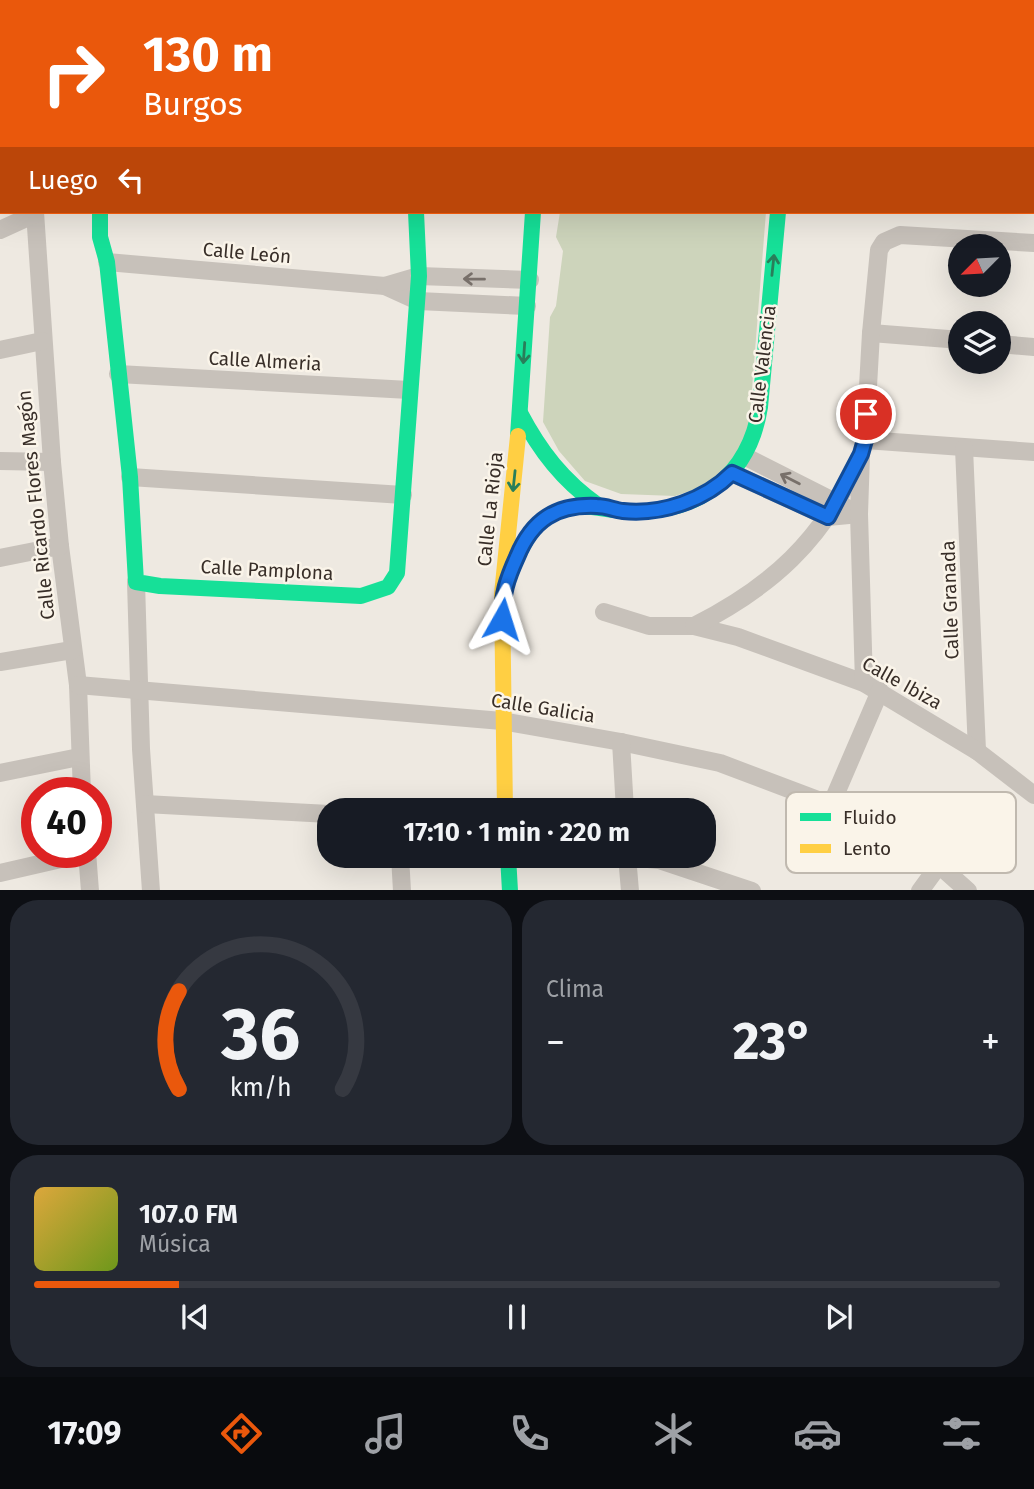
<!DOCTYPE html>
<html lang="es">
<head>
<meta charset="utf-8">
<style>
	:root { --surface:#171b24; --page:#242831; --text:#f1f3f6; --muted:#9ea1a6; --line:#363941; --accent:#ea580c }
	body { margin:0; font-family:"Fira Sans",sans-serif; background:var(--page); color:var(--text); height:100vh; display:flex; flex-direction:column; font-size:26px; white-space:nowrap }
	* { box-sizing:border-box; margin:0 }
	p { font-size:23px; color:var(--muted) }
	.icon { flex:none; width:38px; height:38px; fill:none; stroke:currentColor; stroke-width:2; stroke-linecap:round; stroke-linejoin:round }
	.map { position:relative; height:890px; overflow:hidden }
	.side { display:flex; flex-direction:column; gap:10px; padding:10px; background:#0d0f14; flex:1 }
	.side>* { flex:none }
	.guide { position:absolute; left:0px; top:0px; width:1034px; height:214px; box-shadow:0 7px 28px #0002; background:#ea580c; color:#fff; overflow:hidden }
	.needle { width:46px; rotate:246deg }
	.buttons { position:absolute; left:948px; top:234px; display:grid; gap:14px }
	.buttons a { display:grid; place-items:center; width:63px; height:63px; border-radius:50%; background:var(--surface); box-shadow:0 7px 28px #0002; font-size:35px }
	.speed { position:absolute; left:21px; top:777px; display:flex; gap:14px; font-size:35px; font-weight:700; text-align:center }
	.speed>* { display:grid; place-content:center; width:91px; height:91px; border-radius:50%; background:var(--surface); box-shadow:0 7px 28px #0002; line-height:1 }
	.speed .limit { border:10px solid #d22; background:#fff; color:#111 }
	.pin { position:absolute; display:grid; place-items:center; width:60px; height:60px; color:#fff; margin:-30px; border:4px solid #fff; border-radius:50%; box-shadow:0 2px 7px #0007 }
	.me { position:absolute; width:77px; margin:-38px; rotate:6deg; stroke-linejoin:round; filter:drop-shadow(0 0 5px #0008) }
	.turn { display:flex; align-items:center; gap:24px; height:147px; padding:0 28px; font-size:32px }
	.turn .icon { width:91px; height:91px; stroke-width:2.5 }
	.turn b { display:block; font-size:49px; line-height:60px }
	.then { display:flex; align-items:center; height:66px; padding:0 28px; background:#0003; gap:14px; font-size:26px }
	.big { font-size:52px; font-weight:700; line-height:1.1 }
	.side .widget { flex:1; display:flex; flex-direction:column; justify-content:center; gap:10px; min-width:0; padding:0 24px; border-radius:28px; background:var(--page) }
	.side .dial { align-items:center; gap:0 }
	.dial svg { height:182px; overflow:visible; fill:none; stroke:var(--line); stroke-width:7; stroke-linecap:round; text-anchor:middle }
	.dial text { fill:var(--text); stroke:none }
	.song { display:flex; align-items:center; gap:21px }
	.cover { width:84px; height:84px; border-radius:10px; background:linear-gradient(135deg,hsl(40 70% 55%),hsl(80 70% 35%)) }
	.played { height:7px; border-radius:4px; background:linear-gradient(90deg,var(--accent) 15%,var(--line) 15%) }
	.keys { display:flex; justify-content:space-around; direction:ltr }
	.heat { display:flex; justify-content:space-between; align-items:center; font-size:38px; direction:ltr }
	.side .tiles { flex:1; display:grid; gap:10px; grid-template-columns:1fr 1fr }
	.widget:last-child { grid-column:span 2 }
	.trip { position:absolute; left:317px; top:798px; width:399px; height:70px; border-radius:28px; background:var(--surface); box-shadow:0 7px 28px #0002; font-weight:700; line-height:70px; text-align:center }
	.tabs { display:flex; height:112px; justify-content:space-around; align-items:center; background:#090b0e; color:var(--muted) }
	.tabs .icon { width:49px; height:49px }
	.tabs .current { color:var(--accent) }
	.tabs b { font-size:32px; color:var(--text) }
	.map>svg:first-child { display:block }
</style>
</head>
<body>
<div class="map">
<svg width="1034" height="891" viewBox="0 0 1034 891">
	<rect width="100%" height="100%" fill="#eee9e1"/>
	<polygon fill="#cdd4bb" points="560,212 766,212 748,439 720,481 675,496 621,494 585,481 559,451 543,422 550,317 556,306 563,251 556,237"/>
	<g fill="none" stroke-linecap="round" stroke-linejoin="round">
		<g stroke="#c7c1ba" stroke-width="18">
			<polyline points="26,0 26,2"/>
			<polyline points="358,0 359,2"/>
			<polyline points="485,0 486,2"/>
			<polyline points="815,0 815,2"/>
			<polyline points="996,0 998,2"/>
			<polyline points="89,2 90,0"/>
			<polyline points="159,2 160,0"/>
			<polyline points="0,25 2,25"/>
			<polyline points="1032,59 1034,62"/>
			<polyline points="0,121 2,120"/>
			<polyline points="1032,151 1034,151"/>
			<polyline points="35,212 52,462 60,546 78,685 82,793"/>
			<polyline points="0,230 35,214"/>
			<polyline points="107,262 385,286 418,301 527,306"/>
			<polyline points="385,286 419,276 530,280"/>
			<polyline points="871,333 961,340"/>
			<polyline points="999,344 1034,347"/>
			<polyline points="0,350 42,341"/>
			<polyline points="118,374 409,390"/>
			<polyline points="865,440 1034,452"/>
			<polyline points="964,448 977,751"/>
			<polyline points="744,456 847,508"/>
			<polyline points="0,461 52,462"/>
			<polyline points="732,473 828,517 859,514"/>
			<polyline points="130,477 403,495"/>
			<polyline points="0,558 60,546"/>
			<polyline points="136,582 141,749 151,891"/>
			<polyline points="604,612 649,626 694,626 738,637 864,683 977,751 1034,795"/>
			<path d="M694,626c77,-39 128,-85 164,-165"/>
			<polyline points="0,662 72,650"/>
			<polyline points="864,683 859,514 861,454 865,440 871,333 879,250 884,242 900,235 1034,243"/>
			<polyline points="78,685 502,721 621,742 720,763 831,805 939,865 968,891"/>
			<polyline points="621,742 625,810"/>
			<polyline points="0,773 79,757"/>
			<polyline points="145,804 329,814"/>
			<polyline points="831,805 880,691"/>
			<polyline points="87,852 90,891"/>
			<polyline points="400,856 402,891"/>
			<polyline points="627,856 630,891"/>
			<polyline points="627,857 659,860 752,891"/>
			<polyline points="0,873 87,853"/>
			<polyline points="920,891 939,865"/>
		</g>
		<g stroke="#16e098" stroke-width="16">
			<polyline points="697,0 697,2"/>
			<polyline points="658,2 659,0"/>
			<polyline points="100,212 100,237 107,262 130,477 136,582 160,586 361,596 388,587 397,573 419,276 416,212"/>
			<path d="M520,413c20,38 43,68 79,93"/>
			<polyline points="518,436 533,212"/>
			<path d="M512,569c9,-21 19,-44 40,-55 27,-14 48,-4 74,-3 70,4 123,-33 134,-104l18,-195"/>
			<polyline points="508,856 510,891"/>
		</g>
		<polyline stroke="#ffcf43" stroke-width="16" points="505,810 502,594 518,436"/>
	</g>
	<defs><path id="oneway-shaft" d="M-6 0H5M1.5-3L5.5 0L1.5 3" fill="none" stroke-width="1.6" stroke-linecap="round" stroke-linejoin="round" transform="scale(1.75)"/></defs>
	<g stroke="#297e5a">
		<use href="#oneway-shaft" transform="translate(773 265) rotate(-84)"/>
		<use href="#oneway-shaft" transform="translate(524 353) rotate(94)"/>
		<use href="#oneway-shaft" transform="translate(514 481) rotate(96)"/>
	</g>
	<g stroke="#78706a">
		<use href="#oneway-shaft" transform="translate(474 279) rotate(-179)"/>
		<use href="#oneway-shaft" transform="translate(790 479) rotate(-153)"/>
	</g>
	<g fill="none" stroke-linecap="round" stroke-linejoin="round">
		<g stroke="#114b97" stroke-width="18">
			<path id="route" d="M502,619c0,-25 5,-40 15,-62 15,-37 39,-53 80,-51 9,0 17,4 26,5 39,4 82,-11 109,-38l96,44 33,-63 4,-14 1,-26"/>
		</g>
		<use href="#route" stroke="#1a73e8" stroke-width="12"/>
	</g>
	<g text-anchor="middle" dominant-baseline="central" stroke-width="5" stroke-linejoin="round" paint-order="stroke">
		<g font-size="19" fill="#382e28" stroke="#faf4e9">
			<text transform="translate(247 253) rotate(5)">Calle León</text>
			<text transform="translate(265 361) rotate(3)">Calle Almeria</text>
			<text transform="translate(762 364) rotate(-83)">Calle Valencia</text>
			<text transform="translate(36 505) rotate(-96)">Calle Ricardo Flores Magón</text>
			<text transform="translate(490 509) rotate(-84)">Calle La Rioja</text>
			<text transform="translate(267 570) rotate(3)">Calle Pamplona</text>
			<text transform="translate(950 600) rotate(-92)">Calle Granada</text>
			<text transform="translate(902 683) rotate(29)">Calle Ibiza</text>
			<text transform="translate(543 708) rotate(9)">Calle Galicia</text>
		</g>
	</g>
	<rect x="786" y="792" width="230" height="81" rx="10" fill="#faf4e9" stroke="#c0b9af" stroke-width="2"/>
	<rect x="800" y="813" width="31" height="8" fill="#16e098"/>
	<rect x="800" y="844" width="31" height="9" fill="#ffcf43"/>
	<g font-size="19" fill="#382e28">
		<text x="843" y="824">Fluido</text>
		<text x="843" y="855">Lento</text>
	</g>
</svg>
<div class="buttons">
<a><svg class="needle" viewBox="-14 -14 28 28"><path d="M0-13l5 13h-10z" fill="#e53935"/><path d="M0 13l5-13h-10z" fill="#9ea1a6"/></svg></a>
<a><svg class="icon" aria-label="layers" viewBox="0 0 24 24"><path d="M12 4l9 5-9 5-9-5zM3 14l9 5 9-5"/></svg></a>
</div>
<div class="speed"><div class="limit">40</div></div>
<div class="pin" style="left:866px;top:414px;background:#d93025"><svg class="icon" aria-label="arrive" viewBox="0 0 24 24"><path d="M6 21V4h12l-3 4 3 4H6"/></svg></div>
<svg class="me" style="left:502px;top:619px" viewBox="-20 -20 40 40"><path d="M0-17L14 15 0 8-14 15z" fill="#1a73e8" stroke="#fff" stroke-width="4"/></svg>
<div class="trip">17:10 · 1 min · 220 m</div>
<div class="guide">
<div class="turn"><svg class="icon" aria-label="right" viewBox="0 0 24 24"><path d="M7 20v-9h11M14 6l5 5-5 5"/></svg><div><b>130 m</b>Burgos</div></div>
<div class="then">Luego<svg class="icon" aria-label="left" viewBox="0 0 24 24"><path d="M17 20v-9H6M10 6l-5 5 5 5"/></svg></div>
</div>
</div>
<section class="side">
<div class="tiles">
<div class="widget dial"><svg viewBox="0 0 100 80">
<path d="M14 69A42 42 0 1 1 86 69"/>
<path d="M14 69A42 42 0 0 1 14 26" stroke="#ea580c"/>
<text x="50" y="56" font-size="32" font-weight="700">36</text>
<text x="50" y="72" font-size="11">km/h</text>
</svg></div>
<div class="widget"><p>Clima</p>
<div class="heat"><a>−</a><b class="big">23°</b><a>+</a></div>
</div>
<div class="widget">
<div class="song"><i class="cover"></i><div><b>107.0 FM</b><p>Música</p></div></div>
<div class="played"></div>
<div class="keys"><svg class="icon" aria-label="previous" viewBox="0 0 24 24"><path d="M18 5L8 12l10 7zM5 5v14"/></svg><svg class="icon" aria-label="pause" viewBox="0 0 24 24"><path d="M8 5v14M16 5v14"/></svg><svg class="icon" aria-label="next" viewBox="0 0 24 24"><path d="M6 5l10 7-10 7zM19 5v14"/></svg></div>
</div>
</div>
</section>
<nav class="tabs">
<b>17:09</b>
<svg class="icon current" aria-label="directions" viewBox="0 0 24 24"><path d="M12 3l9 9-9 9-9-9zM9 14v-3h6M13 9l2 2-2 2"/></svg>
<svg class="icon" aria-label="music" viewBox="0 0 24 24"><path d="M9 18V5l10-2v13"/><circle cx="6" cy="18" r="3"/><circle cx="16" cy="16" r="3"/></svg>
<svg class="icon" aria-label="phone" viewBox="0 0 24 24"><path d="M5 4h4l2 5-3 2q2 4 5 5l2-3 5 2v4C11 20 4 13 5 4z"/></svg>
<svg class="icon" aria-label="climate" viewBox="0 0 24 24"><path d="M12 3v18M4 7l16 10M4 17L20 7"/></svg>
<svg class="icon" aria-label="car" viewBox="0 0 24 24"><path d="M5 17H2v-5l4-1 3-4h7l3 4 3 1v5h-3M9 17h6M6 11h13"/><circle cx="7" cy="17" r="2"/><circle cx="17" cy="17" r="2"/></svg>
<svg class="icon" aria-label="filters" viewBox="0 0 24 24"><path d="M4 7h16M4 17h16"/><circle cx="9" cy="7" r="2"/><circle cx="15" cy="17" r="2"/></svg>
</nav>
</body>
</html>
